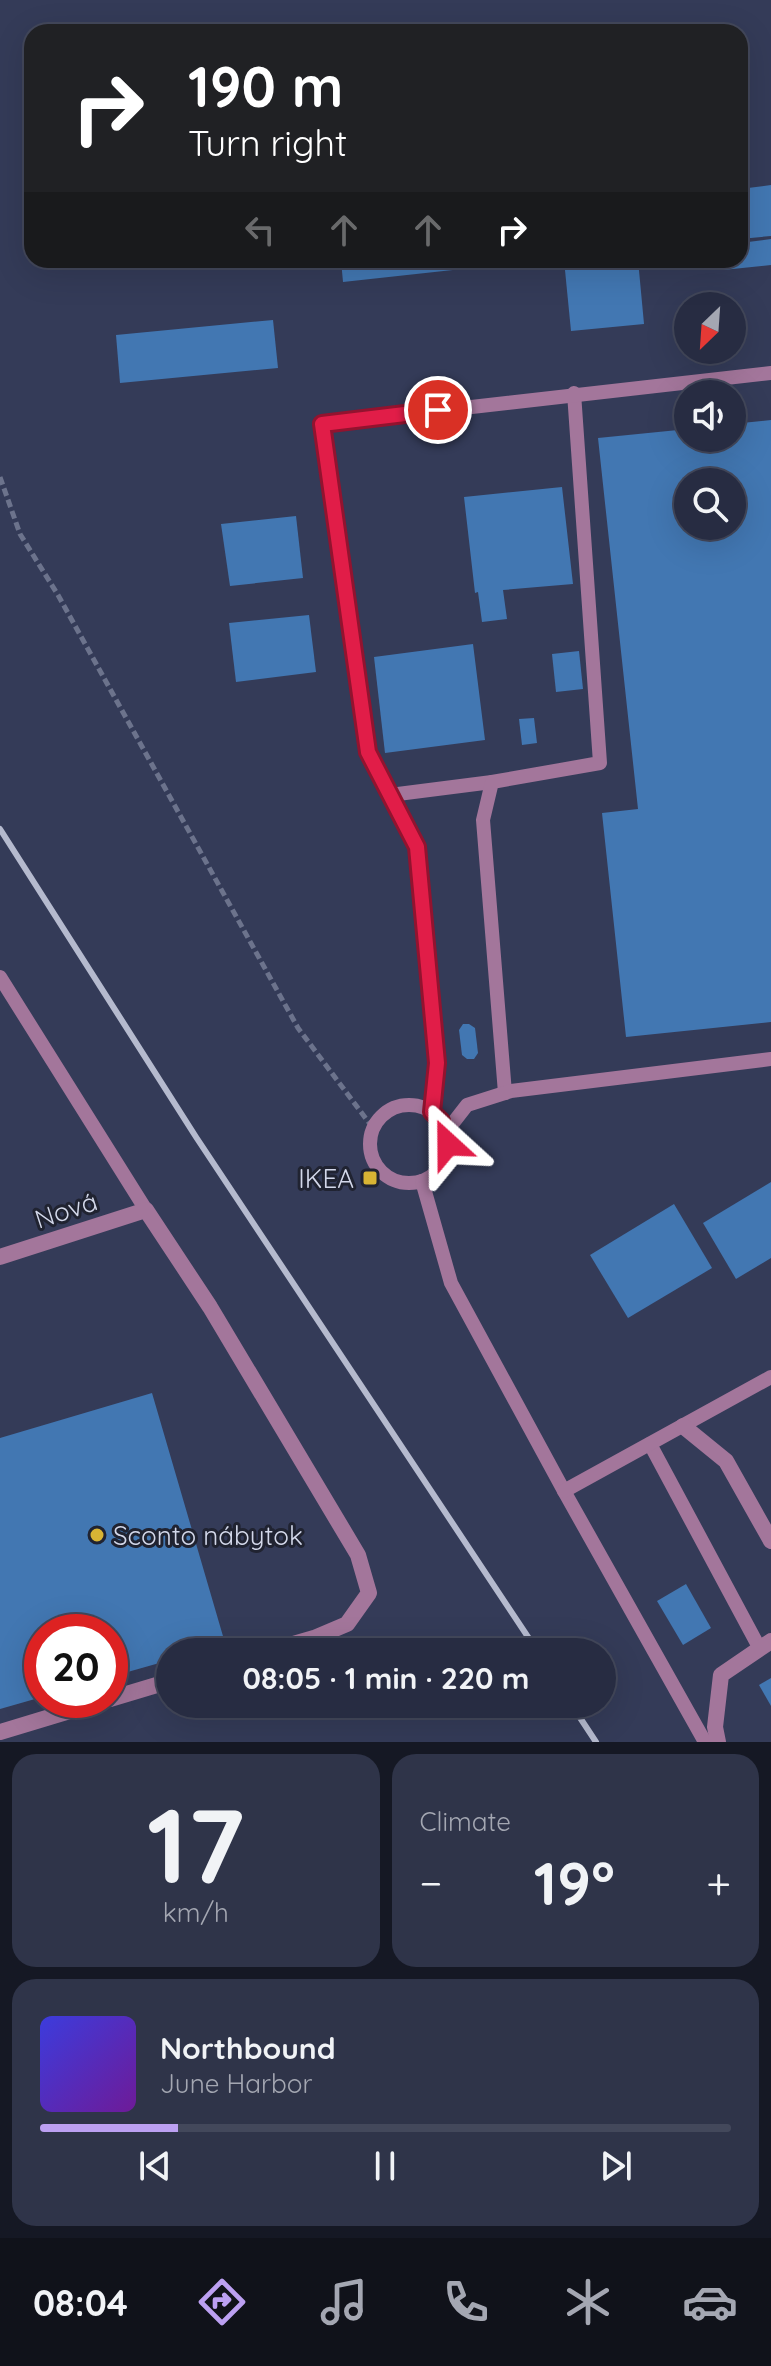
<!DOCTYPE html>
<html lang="en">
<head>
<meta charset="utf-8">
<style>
	:root { --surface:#272c42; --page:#2f3449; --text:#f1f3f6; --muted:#a4a7b2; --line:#43485b; --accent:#bca0f2 }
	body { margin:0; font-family:Quicksand,sans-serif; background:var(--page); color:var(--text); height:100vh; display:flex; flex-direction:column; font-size:30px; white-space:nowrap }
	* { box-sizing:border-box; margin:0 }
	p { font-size:26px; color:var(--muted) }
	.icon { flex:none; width:44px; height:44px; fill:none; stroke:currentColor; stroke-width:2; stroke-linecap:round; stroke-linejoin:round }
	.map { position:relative; height:1742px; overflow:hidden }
	.drawer { display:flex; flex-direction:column; gap:12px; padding:12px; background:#151824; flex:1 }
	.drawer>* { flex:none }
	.banner { position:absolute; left:24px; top:24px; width:724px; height:244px; border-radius:24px; box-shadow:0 8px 32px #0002,0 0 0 2px var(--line); background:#202124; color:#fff; overflow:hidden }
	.needle { width:52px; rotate:205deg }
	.buttons { position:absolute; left:674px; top:292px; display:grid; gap:16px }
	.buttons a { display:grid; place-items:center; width:72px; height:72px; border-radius:50%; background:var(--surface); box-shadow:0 8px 32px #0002,0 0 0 2px var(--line); font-size:40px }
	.speed { position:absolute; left:24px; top:1614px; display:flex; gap:16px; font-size:40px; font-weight:700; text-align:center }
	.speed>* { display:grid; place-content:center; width:104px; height:104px; border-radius:50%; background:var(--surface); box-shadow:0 8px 32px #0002,0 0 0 2px var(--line); line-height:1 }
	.speed .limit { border:12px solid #d22; background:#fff; color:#111 }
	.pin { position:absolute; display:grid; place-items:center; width:68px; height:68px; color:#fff; margin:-34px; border:4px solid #fff; border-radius:50%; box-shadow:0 2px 8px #0007 }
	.me { position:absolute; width:88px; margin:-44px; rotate:336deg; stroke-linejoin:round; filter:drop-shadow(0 0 6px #0008) }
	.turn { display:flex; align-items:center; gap:28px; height:168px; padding:0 32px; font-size:36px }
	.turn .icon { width:104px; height:104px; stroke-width:2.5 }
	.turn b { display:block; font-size:56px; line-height:68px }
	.lanes { display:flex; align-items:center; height:76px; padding:0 32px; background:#0003; justify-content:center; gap:40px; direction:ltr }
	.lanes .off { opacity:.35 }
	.big { font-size:60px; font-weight:700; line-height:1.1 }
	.drawer .tile { flex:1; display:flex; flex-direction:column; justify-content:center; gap:12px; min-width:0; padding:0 28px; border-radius:24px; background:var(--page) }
	.drawer .dial { align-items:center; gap:0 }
	.dial b { font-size:104px; line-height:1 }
	.song { display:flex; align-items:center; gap:24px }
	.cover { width:96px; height:96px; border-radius:12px; background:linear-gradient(135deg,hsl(240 70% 55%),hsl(280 70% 35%)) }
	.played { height:8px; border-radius:4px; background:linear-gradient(90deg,var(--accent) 20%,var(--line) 20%) }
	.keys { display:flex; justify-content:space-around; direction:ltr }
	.heat { display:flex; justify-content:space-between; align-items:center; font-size:44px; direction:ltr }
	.drawer .tiles { flex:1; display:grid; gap:12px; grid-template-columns:1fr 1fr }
	.tile:last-child { grid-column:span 2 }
	.trip { position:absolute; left:156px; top:1638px; width:460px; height:80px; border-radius:40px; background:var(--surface); box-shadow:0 8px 32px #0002,0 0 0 2px var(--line); font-weight:700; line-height:80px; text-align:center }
	.menu { display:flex; height:128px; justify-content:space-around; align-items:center; background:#10121a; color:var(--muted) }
	.menu .icon { width:56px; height:56px }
	.menu .active { color:var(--accent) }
	.menu b { font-size:36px; color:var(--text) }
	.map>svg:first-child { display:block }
</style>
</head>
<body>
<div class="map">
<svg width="771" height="1742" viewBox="0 0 771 1742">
	<rect width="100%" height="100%" fill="#343b58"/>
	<g fill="#4277b2" fill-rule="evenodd">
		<polygon points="771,185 771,236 740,239 740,189"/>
		<polygon points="771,239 771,265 723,270 722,260 740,260 740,243"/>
		<polygon points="341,260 525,260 525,262 343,282"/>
		<polygon points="564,260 638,260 644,324 571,331"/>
		<polygon points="273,320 278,368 120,383 116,335"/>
		<path d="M771,420v602l-145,15 -24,-224 36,-4 -40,-371 90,-9v9h44v-14zM688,482h44v44h-44z"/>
		<polygon points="562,487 573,584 503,590 507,619 482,622 478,592 475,593 464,497"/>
		<polygon points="296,516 303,578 230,586 221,524"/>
		<polygon points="309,615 316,672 236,682 229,623"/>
		<polygon points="473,644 485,740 385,753 374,657"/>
		<polygon points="579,651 583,689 556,692 552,654"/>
		<polygon points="534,718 537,743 522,745 519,719"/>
		<polygon points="463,1024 469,1024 475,1028 478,1053 474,1059 467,1059 462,1055 459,1030"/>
		<polygon points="771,1182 771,1258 736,1279 703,1223"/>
		<polygon points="674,1204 712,1268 628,1318 590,1255"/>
		<polygon points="152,1393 225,1643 196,1652 170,1652 170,1660 110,1677 110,1632 42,1632 42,1697 0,1709 0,1438"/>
		<polygon points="686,1584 711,1628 683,1645 657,1601"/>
		<polygon points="771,1678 771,1706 759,1685"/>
	</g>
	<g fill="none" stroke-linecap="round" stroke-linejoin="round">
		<polyline stroke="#6c738c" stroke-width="5" stroke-dasharray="8 4" stroke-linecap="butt" points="0,477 20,534 58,595 298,1028 373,1128"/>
		<g stroke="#a3769b" stroke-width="14">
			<polyline points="390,795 492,782"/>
			<polyline points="0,977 146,1210"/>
			<polyline points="505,1093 483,820 492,782 600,763 574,393"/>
			<circle cx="409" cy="1144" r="39"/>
			<polyline points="432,1112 437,1063 417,847 368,752 322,424 771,373"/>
			<polyline points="446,1132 467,1105 511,1091 771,1059"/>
			<polyline points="422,1181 451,1283 564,1491 705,1742"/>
			<polyline points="650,1444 760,1649"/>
			<polyline points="564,1491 771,1377"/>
		</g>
		<g stroke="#a3769b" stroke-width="16">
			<polyline points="0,1257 146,1210 210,1307 358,1555 369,1593 347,1624 314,1638 266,1652"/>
			<polyline points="683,1426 726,1461 771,1541"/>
			<polyline points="110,1699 170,1681"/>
			<polyline points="0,1732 106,1700"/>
			<polyline points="718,1742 715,1727 721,1675 771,1641"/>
		</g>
		<g stroke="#b5bace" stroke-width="6">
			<polyline points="0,829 196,1137 538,1652"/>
			<polyline points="571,1704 596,1742"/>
		</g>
	</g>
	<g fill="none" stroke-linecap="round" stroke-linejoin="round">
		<g stroke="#92132f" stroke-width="20">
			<polyline id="route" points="438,410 322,424 368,752 417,847 437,1063 432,1112 441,1121 448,1144"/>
		</g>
		<use href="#route" stroke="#e11d48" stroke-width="14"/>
	</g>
	<g fill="#d8b434" stroke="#202331" stroke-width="3">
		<rect x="362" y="1170" width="16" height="16" rx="4"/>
		<circle cx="97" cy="1535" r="8"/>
	</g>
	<g text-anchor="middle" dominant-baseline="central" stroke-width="6" stroke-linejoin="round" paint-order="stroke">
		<g font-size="26" fill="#d3d8ea" stroke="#202331" text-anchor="end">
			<text x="354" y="1178">IKEA</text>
			<text x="113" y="1535" text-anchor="start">Sconto nábytok</text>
		</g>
		<g font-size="26" fill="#d3d8ea" stroke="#202331">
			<text transform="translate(66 1210) rotate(-18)">Nová</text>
		</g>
	</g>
</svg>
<div class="buttons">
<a><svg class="needle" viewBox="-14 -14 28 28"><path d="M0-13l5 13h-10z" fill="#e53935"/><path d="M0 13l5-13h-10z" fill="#a4a7b2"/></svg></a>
<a><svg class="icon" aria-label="sound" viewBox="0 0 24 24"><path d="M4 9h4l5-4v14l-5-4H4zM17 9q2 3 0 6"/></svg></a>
<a><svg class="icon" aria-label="search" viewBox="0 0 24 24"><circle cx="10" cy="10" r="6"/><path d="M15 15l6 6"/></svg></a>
</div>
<div class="speed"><div class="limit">20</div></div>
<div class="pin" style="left:438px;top:410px;background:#d93025"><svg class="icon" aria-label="arrive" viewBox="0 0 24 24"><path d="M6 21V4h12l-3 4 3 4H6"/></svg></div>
<svg class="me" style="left:448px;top:1144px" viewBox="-20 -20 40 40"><path d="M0-17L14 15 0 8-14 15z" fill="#e11d48" stroke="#fff" stroke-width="4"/></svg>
<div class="trip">08:05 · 1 min · 220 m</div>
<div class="banner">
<div class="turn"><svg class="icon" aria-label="right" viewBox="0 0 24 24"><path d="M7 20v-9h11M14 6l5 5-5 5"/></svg><div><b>190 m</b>Turn right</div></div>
<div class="lanes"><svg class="icon off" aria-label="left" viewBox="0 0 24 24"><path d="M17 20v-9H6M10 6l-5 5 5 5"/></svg><svg class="icon off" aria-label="ahead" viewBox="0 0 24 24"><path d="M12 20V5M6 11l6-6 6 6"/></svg><svg class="icon off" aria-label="ahead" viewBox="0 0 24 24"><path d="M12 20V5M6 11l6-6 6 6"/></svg><svg class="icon" aria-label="right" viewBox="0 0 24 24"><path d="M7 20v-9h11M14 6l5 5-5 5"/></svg></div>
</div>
</div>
<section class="drawer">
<div class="tiles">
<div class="tile dial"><b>17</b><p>km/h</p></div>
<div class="tile"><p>Climate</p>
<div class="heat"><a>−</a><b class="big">19°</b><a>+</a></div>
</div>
<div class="tile">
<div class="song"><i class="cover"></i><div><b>Northbound</b><p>June Harbor</p></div></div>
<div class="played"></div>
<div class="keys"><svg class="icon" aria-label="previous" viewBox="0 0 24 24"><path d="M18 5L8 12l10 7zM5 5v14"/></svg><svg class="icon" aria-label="pause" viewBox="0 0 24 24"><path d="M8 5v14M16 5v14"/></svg><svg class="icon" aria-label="next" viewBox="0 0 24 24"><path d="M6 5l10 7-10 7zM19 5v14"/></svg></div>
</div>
</div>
</section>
<nav class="menu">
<b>08:04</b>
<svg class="icon active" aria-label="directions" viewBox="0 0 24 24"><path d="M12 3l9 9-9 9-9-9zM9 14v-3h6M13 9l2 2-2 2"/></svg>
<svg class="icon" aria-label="music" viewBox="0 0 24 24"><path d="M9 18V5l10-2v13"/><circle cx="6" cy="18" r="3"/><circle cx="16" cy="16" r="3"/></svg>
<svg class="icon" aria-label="phone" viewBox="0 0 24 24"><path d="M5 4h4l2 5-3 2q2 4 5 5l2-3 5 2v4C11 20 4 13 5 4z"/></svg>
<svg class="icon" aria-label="climate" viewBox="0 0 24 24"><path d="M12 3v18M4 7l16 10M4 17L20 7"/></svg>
<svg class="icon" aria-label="car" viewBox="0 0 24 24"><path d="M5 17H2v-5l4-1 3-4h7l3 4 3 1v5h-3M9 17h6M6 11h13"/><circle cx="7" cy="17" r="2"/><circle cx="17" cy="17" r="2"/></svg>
</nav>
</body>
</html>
